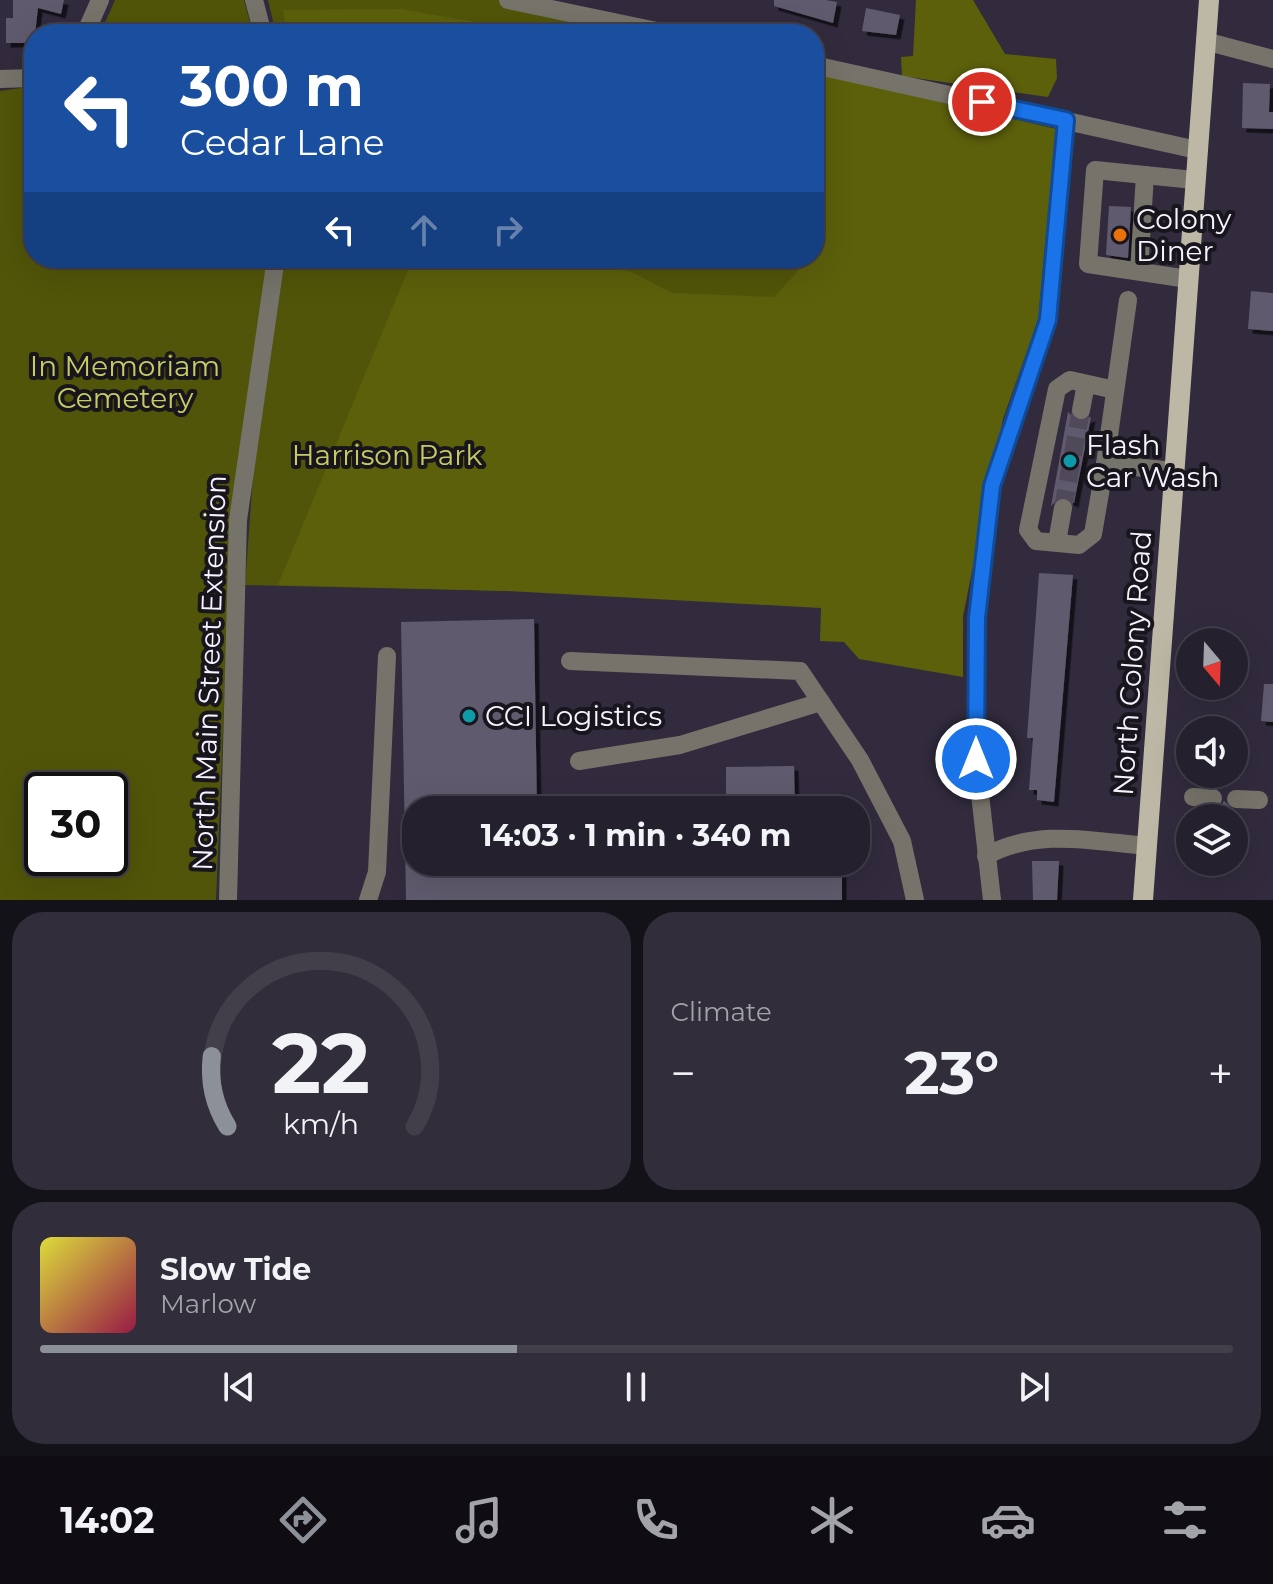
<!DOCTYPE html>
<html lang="en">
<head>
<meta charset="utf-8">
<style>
	:root { --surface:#25202e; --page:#312d3a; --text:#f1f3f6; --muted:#a3a3aa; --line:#423e4a; --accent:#8c9099 }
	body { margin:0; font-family:Montserrat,sans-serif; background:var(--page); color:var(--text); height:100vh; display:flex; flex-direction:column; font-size:30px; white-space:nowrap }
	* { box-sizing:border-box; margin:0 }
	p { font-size:26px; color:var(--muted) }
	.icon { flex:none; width:44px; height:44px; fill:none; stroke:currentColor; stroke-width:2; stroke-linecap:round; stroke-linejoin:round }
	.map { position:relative; height:900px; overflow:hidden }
	.details { display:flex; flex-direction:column; gap:12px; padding:12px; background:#141219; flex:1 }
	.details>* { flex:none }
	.hud { position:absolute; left:24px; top:24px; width:800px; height:244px; border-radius:32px; box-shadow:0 8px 32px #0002,0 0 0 2px var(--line); background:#1a4fa0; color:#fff; overflow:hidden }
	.needle { width:52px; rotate:161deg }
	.tools { position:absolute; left:1176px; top:628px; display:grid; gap:16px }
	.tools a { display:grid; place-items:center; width:72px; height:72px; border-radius:50%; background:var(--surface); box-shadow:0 8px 32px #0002,0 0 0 2px var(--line); font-size:40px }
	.speed { position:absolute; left:24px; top:772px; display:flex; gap:16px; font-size:40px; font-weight:700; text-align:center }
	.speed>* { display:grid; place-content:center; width:104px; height:104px; border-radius:50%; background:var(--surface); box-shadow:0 8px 32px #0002,0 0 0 2px var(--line); line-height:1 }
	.speed .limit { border:4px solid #111; border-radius:12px; background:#fff; color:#111 }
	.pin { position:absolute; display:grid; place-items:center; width:68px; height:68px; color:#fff; margin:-34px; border:4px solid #fff; border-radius:50%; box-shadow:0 2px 8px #0007 }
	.me { position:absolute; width:88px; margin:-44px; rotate:0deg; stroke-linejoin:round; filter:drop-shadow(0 0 6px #0008) }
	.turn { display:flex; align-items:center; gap:28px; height:168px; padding:0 24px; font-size:36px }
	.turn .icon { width:104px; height:104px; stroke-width:2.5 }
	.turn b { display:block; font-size:56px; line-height:68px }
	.lanes { display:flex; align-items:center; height:76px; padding:0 24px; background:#0003; justify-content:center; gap:40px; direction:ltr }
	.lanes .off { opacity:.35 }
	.big { font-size:60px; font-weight:700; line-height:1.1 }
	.details .card { flex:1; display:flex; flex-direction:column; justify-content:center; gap:12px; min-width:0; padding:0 28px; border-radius:32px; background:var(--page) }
	.details .dial { align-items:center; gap:0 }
	.dial svg { height:208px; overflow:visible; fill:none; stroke:var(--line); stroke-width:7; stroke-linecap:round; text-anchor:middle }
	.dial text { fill:var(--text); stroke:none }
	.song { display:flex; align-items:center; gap:24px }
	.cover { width:96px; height:96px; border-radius:12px; background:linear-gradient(135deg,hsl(60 70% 55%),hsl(340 70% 35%)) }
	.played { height:8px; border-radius:4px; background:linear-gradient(90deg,var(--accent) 40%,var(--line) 40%) }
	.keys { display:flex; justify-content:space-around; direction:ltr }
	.heat { display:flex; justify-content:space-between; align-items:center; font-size:44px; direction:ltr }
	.details .tiles { flex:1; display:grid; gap:12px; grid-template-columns:1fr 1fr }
	.card:last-child { grid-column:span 2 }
	.trip { position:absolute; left:402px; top:796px; width:468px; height:80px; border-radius:32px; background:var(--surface); box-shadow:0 8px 32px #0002,0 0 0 2px var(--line); font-weight:700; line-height:80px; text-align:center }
	.tab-bar { display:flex; height:128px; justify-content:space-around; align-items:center; background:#0f0d12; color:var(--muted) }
	.tab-bar .icon { width:56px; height:56px }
	.tab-bar .on { color:var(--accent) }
	.tab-bar b { font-size:36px; color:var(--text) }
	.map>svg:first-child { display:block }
</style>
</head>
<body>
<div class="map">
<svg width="1273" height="900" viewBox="0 0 1273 900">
	<defs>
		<filter id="shadow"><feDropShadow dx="4.5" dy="4.5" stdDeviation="0" flood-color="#0009"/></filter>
	</defs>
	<rect width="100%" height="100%" fill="#312b3d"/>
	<g fill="#515509" fill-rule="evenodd">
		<polygon points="115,0 244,0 253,34 100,34"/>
		<polygon points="268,0 499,0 645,34 276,34"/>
		<polygon points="814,73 1056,129 1038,320 508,591 245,585 253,476 285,258 814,258"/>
		<path d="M34,86v172h235l-38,275 -15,367h-216v-809zM42,790h68v68h-68z"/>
	</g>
	<g fill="#5c600b">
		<polygon points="916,0 973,0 1005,54 1056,59 1057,78 1048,97 902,76 901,57 913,56"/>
		<polygon points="401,9 516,29 517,34 287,34 283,10"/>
		<polygon points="816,73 1056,129 1038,320 1003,419 963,616 963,677 859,659 844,642 820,641 821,608 508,591 278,585 413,258 565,258 634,273 672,293 774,297 798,271 800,258 814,258"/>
	</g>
	<g fill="#605a6e" filter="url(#shadow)">
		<polygon points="13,0 64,0 61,14 38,8 34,43 6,43 6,18 13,18"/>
		<polygon points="774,0 826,0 837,2 833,23 774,6"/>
		<polygon points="866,8 900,15 896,35 862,31"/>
		<polygon points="1243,83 1270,84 1269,112 1273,112 1273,129 1242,128"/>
		<polygon points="1109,206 1131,207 1128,258 1106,255"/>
		<polygon points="1251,291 1273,293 1273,331 1248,329"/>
		<polygon points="1068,412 1078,422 1091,417 1074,503 1060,497 1051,506"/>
		<polygon points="1039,573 1073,575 1054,802 1037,800 1037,790 1029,790 1033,738 1027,738"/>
		<polygon points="534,619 537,810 416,810 416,862 842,862 842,900 406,900 401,622"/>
		<polygon points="1264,684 1273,684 1273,722 1261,721"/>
		<polygon points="794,766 795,810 741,810 741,804 726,804 726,767"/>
		<polygon points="1224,801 1235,811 1234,818 1211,818 1212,810 1219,808"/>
		<polygon points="1032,861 1059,861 1057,900 1033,900"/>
	</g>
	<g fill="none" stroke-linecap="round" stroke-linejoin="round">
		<polyline stroke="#4f495a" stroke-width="18" stroke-dasharray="18 9" stroke-linecap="butt" points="1063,508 1081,410"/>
		<g stroke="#76746a" stroke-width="18">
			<polyline points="254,0 263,34"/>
			<polyline points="508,0 671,34"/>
			<polyline points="85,34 100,0"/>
			<polyline points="1205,41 1273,59"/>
			<polyline points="814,65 1197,150"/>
			<polyline points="0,79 34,78"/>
			<polyline points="1139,271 1145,175"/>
			<polyline points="1188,279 1088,264 1095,170 1194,180"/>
			<polyline points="1128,300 1105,464 1174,471"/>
			<polyline points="1081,410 1086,384"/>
			<polyline points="1105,464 1093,534 1079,545 1036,541 1028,530 1057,389 1070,380 1115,390"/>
			<polyline points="1057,542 1063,508"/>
			<polyline points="570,661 800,671 860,760 902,841 915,900"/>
			<polyline points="579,761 680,745 821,702"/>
			<polyline points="1193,797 1213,798"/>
			<polyline points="1236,799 1259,800"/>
			<path d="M986,856c51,-28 105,-15 161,-10"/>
			<polyline points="228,900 238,520 276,258"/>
			<polyline points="368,900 377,872 387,656"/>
			<polyline points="992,900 976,759 977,618 992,486 1048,320 1066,120"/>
		</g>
		<polyline stroke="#bdb8a5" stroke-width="20" points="1143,900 1209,0"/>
	</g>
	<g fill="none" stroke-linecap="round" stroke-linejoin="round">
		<g stroke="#114b97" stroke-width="20">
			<polyline id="route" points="976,759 977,618 992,486 1048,320 1066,120 982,102"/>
		</g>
		<use href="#route" stroke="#1a73e8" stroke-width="14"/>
	</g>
	<circle fill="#e8710a" stroke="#18151d" stroke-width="3" cx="1120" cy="235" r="8"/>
	<g fill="#0f9aa8" stroke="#18151d" stroke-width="3">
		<circle cx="1070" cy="461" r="8"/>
		<circle cx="469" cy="716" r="8"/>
	</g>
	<g text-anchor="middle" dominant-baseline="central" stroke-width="8" stroke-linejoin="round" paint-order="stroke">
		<g font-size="28" fill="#f6f3ff" stroke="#18151d" text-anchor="start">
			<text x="1136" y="219">Colony<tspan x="1136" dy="32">Diner</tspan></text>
			<text x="1086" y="445">Flash<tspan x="1086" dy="32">Car Wash</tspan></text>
			<text x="485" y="716">CCI Logistics</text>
		</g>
		<g font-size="28" fill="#c4cc63" stroke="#18151d">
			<text x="125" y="366">In Memoriam<tspan x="125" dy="32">Cemetery</tspan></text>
			<text x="387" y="455">Harrison Park</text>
		</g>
		<g font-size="28" fill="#f6f3ff" stroke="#18151d">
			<text transform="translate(1132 663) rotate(-86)">North Colony Road</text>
			<text transform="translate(209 673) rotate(-88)">North Main Street Extension</text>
		</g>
	</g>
</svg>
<div class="tools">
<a><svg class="needle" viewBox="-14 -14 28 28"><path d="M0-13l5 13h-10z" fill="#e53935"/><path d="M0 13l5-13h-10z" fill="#a3a3aa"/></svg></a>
<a><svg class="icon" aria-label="sound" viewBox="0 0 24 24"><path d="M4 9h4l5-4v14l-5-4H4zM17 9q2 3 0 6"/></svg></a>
<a><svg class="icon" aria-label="layers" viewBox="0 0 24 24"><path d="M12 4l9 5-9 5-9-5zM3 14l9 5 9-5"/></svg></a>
</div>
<div class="speed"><div class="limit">30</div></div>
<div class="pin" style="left:982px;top:102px;background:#d93025"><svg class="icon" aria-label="arrive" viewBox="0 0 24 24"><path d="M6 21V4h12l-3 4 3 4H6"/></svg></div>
<svg class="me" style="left:976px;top:759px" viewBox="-20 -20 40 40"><circle r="17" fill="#1a73e8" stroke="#fff" stroke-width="3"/><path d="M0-11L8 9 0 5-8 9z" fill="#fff"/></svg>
<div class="trip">14:03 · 1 min · 340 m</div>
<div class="hud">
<div class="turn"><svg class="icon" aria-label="left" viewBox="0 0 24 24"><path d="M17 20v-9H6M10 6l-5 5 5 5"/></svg><div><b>300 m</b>Cedar Lane</div></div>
<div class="lanes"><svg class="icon" aria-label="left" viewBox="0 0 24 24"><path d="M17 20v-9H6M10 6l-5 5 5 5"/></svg><svg class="icon off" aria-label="ahead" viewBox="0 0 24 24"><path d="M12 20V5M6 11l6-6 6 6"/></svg><svg class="icon off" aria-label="right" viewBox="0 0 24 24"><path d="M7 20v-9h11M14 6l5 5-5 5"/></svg></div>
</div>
</div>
<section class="details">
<div class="tiles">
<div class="card dial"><svg viewBox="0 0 100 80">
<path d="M14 69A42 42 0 1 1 86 69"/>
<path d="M14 69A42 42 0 0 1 8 42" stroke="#8c9099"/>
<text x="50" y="56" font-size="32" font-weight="700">22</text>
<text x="50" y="72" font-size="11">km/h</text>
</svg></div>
<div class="card"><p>Climate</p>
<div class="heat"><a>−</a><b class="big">23°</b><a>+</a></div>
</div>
<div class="card">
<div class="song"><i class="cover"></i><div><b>Slow Tide</b><p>Marlow</p></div></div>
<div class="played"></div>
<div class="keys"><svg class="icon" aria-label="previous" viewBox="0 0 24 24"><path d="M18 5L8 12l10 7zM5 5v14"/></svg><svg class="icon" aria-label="pause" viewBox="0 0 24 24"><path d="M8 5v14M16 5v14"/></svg><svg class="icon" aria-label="next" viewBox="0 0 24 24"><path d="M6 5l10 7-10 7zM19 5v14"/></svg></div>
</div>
</div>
</section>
<nav class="tab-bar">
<b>14:02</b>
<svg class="icon on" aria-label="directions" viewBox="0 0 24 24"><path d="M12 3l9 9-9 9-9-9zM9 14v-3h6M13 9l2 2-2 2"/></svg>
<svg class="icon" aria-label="music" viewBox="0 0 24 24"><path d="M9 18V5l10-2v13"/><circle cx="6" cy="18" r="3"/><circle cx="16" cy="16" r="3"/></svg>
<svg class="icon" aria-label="phone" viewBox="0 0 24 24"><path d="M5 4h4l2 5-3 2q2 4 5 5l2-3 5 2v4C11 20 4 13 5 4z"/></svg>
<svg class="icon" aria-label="climate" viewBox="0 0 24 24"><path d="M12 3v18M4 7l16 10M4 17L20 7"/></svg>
<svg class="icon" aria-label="car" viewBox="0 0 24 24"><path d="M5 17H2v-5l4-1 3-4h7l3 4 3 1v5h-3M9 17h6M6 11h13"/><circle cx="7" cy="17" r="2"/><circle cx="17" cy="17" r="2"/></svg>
<svg class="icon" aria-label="filters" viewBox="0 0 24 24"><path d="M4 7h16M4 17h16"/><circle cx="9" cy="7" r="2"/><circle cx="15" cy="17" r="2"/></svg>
</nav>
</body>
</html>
